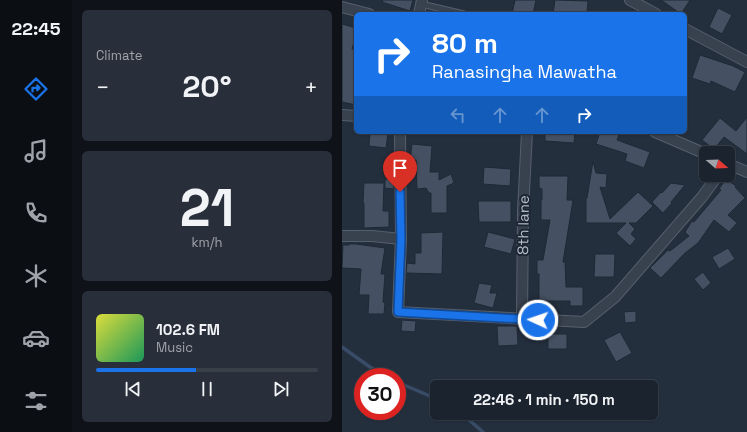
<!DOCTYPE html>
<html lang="en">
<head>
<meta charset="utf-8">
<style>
	:root { --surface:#1b232e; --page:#282f3a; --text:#f1f3f6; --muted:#a0a4aa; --line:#39404a; --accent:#1a73e8 }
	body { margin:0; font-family:"Space Grotesk",sans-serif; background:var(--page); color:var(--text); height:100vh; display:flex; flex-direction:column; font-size:15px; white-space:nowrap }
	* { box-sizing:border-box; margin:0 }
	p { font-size:13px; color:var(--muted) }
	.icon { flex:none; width:22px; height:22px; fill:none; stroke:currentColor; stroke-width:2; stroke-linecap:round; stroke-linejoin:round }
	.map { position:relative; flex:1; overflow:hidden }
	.details { display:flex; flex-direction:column; gap:10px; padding:10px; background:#0f1319; width:270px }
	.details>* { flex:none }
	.banner { position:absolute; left:12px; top:12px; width:333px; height:122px; border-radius:6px; box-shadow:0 1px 3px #0004,0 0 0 1px var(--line); background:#1a73e8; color:#fff; overflow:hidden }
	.needle { width:26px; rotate:109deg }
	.tools { position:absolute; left:357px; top:146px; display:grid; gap:8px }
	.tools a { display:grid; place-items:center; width:36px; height:36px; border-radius:6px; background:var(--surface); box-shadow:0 1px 3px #0004,0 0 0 1px var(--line); font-size:20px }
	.speed { position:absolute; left:12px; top:368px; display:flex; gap:8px; font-size:20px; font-weight:700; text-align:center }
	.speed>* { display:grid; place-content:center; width:52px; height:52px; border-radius:50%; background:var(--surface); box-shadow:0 1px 3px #0004,0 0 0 1px var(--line); line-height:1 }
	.speed .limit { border:6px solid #d22; background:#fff; color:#111 }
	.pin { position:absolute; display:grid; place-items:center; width:34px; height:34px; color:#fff; margin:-41px -17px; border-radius:50% 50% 50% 0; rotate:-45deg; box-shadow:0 0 4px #0007 }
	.pin .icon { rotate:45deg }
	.me { position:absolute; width:44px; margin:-22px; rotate:273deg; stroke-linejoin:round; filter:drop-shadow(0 0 3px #0008) }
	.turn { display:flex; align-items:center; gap:14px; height:84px; padding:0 12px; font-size:18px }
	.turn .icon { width:52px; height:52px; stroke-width:2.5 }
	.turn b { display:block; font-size:28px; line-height:34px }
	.lanes { display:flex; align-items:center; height:38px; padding:0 12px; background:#0003; justify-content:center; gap:20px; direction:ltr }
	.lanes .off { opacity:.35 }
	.big { font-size:30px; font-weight:700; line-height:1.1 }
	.details .card { flex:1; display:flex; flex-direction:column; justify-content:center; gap:6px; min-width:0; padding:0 14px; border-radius:6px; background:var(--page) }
	.details .dial { align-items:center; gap:0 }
	.dial b { font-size:52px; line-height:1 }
	.song { display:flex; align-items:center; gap:12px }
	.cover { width:48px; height:48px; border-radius:6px; background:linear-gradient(135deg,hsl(60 70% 55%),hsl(150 70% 35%)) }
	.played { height:4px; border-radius:2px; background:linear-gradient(90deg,var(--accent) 45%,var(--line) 45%) }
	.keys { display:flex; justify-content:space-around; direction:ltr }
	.heat { display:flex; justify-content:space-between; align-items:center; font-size:22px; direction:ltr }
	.trip { position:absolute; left:88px; top:380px; width:228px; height:40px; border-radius:6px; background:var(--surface); box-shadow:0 1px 3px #0004,0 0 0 1px var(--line); font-weight:700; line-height:40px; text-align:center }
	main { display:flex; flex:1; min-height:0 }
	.tab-bar { display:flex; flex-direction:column; width:72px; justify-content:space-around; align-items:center; background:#0b0e12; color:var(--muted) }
	.tab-bar .icon { width:28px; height:28px }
	.tab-bar .on { color:var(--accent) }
	.tab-bar b { font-size:18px; color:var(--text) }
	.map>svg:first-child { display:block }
</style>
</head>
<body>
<main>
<nav class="tab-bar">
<b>22:45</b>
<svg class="icon on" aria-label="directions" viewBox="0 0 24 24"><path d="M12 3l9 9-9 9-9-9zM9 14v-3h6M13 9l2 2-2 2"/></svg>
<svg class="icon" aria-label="music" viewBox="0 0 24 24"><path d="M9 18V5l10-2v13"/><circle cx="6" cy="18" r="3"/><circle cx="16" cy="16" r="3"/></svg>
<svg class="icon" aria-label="phone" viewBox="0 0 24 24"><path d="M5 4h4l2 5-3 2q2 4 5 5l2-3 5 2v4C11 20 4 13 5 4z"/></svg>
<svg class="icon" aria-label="climate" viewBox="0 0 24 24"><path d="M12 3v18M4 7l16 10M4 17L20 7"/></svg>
<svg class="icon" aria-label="car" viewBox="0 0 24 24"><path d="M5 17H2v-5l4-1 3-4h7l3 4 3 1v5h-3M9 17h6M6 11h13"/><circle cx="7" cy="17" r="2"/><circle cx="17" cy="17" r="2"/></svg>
<svg class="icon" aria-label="filters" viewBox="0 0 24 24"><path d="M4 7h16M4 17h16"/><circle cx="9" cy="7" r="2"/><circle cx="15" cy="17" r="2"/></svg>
</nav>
<section class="details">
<div class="card"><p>Climate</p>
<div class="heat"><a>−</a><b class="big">20°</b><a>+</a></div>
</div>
<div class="card dial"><b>21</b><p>km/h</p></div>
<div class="card">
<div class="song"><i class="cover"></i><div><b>102.6 FM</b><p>Music</p></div></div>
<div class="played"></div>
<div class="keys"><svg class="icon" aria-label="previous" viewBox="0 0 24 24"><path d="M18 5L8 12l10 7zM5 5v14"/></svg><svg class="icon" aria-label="pause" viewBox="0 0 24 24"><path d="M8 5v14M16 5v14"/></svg><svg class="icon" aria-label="next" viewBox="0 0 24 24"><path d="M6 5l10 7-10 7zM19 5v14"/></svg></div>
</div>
</section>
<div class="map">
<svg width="405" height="432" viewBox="0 0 405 432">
	<rect width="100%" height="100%" fill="#242f3e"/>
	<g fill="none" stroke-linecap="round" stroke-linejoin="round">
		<g stroke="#394c67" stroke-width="3.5">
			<polyline points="0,347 28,367 45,377"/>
			<polyline points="55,382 95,399"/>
			<polyline points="119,413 141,432"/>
		</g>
	</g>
	<g fill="#455162" stroke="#1f2835">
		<polygon points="41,0 71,0 68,11 40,2"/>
		<polygon points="173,0 194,0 191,14 170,14"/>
		<polygon points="213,0 246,1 245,14 211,14"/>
		<polygon points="319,0 348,0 339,14"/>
		<polygon points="376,8 390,15 380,34 367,27"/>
		<polygon points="0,24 14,28 14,35 10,49 14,49 14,105 0,102"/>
		<polygon points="358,55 388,65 389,65 403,72 393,92 369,81 368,84 350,78"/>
		<polygon points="405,117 405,154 382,137 372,149 360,140 378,118 394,131"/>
		<polygon points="28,132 46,133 44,148 27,146"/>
		<polygon points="203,132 233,132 232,143 203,141"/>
		<polygon points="258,132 278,132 275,140 308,152 302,168 283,161 285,154 254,144"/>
		<polygon points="70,144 90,146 88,172 97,172 97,180 109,174 112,183 105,186 105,213 89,213 89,193 87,193 84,188 75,189 74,160 68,160"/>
		<polygon points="251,161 254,173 265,174 264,188 258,187 268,219 296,192 311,206 294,223 287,223 293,229 289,234 294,239 288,246 274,233 284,223 244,223 244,198 245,198"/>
		<polygon points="142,167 169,169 168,186 141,184"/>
		<polygon points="197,176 226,176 225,200 231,200 221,262 223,262 224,287 241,287 241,306 228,306 228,301 197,301 197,274 195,274 195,260 201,260 208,220 199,220 199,200 200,200 200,189 197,188"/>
		<polygon points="43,179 52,179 52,189 43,188"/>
		<polygon points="384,179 394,186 393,187 403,198 386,215 395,223 387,232 372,220 356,243 343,253 319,278 308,268 326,250 328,251 347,236 343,232 350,221 352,222 379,190 377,189"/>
		<polygon points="22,183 42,183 41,211 47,211 47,227 22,228 22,203 21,203"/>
		<polygon points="329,183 343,185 329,202 330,203 321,213 310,202 319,192 320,193"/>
		<polygon points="136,201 169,201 169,222 137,222"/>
		<polygon points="101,232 100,274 64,273 65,263 73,264 73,253 79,253 79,233"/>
		<polygon points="146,232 173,239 169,254 142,247"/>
		<polygon points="7,244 14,244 43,248 39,274 43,274 41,302 43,303 42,314 26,314 27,295 17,295 19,269 0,268 1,245 7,245"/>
		<polygon points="386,248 393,259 377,269 370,257"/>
		<polygon points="253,254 273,254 272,277 252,277"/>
		<polygon points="361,272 369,283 361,290 352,279"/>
		<polygon points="137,283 150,285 148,293 155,293 151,308 132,303"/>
		<polygon points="294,311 294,322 283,323 282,312"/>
		<polygon points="60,320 74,321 73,332 59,331"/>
		<polygon points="155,326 175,326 176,345 156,346"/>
		<polygon points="278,332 290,353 274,362 262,340"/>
		<rect x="206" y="334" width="19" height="15"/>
	</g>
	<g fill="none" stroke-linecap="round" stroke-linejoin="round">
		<g stroke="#565f6c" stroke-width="7">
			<polyline id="service" points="79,4 122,14"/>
		</g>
		<g stroke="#565f6c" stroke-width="12">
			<g id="minor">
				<polyline points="288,0 314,14"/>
				<polyline points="0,7 27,14"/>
				<polyline points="77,14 80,0"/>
				<polyline points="343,29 405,62"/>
				<polyline points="0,115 14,116"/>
				<polyline points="58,132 59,239 56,312 242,322 273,297 360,197 376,175"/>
				<polyline points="313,132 364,154"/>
				<polyline points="386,164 405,172"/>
				<polyline points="0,236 30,236 59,239"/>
				<polyline points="180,319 181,211 185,132"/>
			</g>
		</g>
		<use href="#service" stroke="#38414e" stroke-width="5"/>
		<use href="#minor" stroke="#38414e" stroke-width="10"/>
	</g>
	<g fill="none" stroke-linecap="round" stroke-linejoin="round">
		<g stroke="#114b97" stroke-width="10">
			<polyline id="route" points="58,192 59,240 56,312 196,320"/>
		</g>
		<use href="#route" stroke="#1a73e8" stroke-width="7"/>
	</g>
	<g text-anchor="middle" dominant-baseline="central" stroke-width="4" stroke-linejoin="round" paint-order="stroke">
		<g font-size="15" fill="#b4bcc9" stroke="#1d2633">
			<text transform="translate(181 225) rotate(-89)">8th lane</text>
		</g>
	</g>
</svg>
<div class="tools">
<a><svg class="needle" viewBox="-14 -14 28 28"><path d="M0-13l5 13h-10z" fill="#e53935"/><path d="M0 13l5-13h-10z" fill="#a0a4aa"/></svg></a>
</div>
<div class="speed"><div class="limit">30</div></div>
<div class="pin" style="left:58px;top:192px;background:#d93025"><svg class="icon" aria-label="arrive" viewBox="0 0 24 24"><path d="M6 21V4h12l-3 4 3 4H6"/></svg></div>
<svg class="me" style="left:196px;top:320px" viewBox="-20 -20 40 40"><circle r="17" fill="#1a73e8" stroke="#fff" stroke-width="3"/><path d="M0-11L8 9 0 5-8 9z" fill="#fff"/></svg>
<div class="trip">22:46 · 1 min · 150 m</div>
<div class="banner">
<div class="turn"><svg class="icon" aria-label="right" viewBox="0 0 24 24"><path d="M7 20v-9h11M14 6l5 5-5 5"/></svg><div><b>80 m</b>Ranasingha Mawatha</div></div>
<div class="lanes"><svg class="icon off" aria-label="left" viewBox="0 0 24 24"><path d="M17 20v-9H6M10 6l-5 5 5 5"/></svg><svg class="icon off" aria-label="ahead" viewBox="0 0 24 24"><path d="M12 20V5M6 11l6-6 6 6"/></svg><svg class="icon off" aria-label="ahead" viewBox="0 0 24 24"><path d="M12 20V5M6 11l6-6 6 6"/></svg><svg class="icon" aria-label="right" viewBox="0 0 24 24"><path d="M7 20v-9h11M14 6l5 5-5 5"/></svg></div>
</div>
</div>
</main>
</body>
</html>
